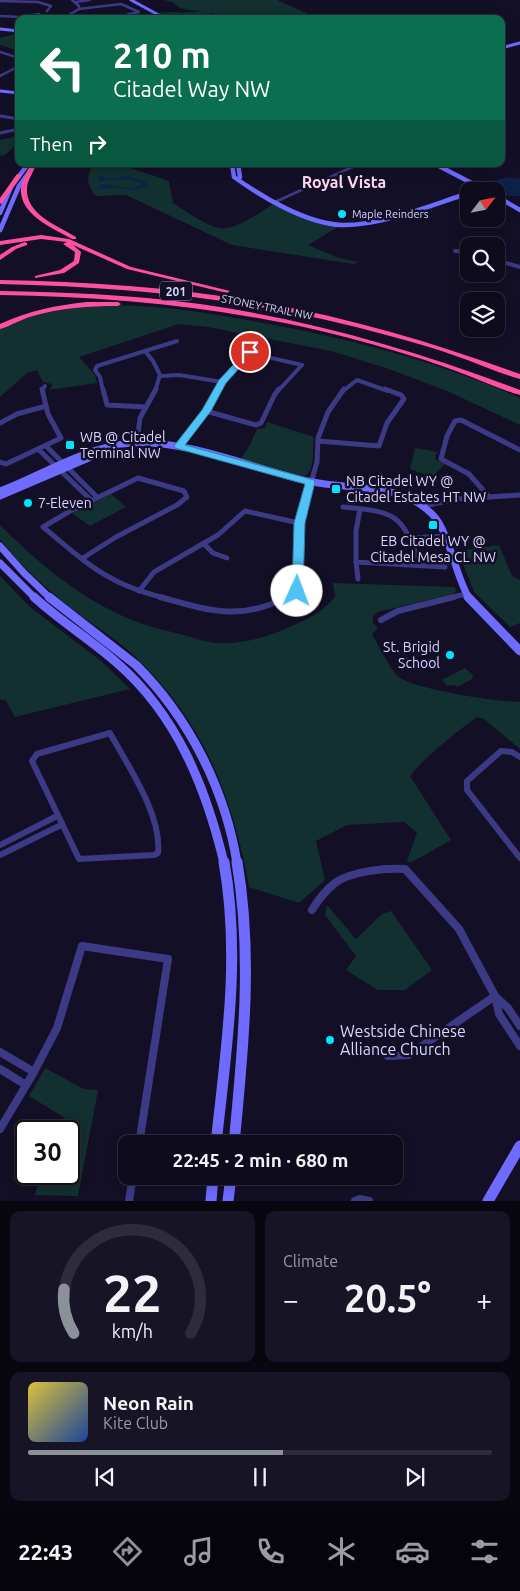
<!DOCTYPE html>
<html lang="en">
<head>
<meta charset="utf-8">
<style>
	:root { --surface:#0e0b1c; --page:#171425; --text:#f1f3f6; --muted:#9b9ba3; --line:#2e2b3b; --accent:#8c9099 }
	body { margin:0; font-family:Ubuntu,sans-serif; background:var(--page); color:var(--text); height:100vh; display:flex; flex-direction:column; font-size:19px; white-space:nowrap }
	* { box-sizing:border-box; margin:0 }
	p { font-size:16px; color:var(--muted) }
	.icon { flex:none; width:28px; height:28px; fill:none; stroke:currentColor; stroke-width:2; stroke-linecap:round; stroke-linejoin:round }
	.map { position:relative; height:1201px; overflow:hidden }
	.panel { display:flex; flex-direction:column; gap:10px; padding:10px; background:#08060f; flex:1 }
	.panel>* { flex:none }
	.top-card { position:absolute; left:15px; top:15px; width:490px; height:152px; border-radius:10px; box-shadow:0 2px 12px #0003,0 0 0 1px var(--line); background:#0b6e4f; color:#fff; overflow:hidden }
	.needle { width:32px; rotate:58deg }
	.controls { position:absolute; left:460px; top:182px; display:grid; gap:10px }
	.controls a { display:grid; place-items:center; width:45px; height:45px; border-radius:10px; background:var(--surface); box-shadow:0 2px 12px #0003,0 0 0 1px var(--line); font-size:25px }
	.speed { position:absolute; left:15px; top:1120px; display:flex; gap:10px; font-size:25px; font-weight:700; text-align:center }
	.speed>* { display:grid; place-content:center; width:65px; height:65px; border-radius:50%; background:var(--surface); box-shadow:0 2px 12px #0003,0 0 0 1px var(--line); line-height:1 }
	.speed .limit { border:2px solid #111; border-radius:8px; background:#fff; color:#111 }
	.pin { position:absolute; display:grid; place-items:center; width:42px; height:42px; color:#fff; margin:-21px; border:2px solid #fff; border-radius:50%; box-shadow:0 1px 5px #0007 }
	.me { position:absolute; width:55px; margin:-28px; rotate:2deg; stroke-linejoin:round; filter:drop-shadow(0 0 4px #0008) }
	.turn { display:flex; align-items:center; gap:18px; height:105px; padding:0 15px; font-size:22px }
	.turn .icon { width:65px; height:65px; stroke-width:2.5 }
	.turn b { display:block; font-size:35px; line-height:42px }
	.then { display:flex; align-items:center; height:48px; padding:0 15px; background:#0003; gap:10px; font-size:19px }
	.big { font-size:38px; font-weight:700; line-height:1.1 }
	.panel .tile { flex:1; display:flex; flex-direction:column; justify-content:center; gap:8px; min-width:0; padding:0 18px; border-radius:10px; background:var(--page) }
	.panel .dial { align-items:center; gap:0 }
	.dial svg { height:130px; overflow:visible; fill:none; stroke:var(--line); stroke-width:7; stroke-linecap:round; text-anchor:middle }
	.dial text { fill:var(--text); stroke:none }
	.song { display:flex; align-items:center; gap:15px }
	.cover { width:60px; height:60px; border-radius:8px; background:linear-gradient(135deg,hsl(50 70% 55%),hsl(220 70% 35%)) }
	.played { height:5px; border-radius:2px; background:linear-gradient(90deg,var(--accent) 55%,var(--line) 55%) }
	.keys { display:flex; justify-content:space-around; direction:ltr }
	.heat { display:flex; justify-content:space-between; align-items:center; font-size:28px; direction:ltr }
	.panel .tiles { flex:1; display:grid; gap:10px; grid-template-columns:1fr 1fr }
	.tile:last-child { grid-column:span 2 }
	.trip { position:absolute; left:118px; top:1135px; width:285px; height:50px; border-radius:10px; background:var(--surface); box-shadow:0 2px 12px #0003,0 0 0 1px var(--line); font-weight:700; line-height:50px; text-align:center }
	.menu { display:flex; height:80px; justify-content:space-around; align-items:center; background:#06040b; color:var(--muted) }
	.menu .icon { width:35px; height:35px }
	.menu .current { color:var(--accent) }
	.menu b { font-size:22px; color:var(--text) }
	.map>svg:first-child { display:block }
</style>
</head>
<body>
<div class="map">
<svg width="520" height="1201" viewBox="0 0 520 1201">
	<rect width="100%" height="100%" fill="#130f26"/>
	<g fill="#12302f">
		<path d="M163,0h114l42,19h-74l-33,-6 -16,6h-28l-11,-6c15,-2 29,1 44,-2 -10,-1 -22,0 -28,-9z"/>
		<polygon points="19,33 19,51 0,45 0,38"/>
		<polygon points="19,136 19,142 5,155 0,156 0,140"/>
		<path d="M94,164h24l51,17 4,22c50,32 49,35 100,1l43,19 22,4 -30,18 31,13 20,4 -6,2 -121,-19 -106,-50 -30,1c-9,-11 -11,-20 -2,-32z"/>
		<path d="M116,305c48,1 95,8 142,17 89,16 179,39 262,76v27l-73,-34 -58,-22 -58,-18 -123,-24 -29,-3 -100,33 16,18 2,8 -48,7 3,-4v-2l-9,-2 -6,-12 -10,3 -27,24v-69c38,-18 74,-21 116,-23z"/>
		<path d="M267,422l47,15c-2,12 2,31 -9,39l-65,-16 10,-15 7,-16 8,-1z"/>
		<polygon points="415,448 438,452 435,456 436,460 445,464 432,477 410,469"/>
		<polygon points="111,494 126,507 90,526 72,513"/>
		<path d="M0,525c41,41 88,80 143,99 11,4 22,6 33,9 13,3 28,9 41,10 25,1 48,-5 70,-15 18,-8 36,-16 48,-31l-2,-14 122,4 1,5 -3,2 -75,18 -5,4v7l5,5 -6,6c6,10 19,37 27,43 15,12 99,25 121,25v47l-36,-30 -7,-2c-24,18 -47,35 -67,59l41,64 -41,23 -3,-2 10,-28 -13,-11 -57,3 -31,16 9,39 -26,23 -50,-16c-17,-96 -50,-176 -126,-241 -16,-13 -33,-23 -49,-36 -28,-21 -53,-44 -74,-71z"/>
		<polygon points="499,545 512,576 520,580 520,623 510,627 474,592 458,551"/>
		<polygon points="0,576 30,607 101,661 130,689 15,717 6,701 0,699"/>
		<polygon points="465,668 473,675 472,679 457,687 455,685 447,686 442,680"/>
		<polygon points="327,905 356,939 382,914 391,911 432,970 405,990 378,990 346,970 356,956 325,915"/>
		<polygon points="45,1068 84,1089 98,1090 78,1196 35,1195 41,1174 69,1174 69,1131 57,1131 65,1118 29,1096"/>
	</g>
	<g fill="#0c2248">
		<path d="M102,176l6,3 20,-3 18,6 2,4 -14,4 -13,-2 -20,1 -3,-3 4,-2c13,0 29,9 40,0l-13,-5 -29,2 -2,-4z"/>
		<polygon points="508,177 520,179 520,196 504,196 480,184"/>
	</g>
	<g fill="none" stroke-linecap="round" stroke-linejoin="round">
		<g stroke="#3d3a85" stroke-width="2.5">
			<polyline points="0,1 38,2 51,6 47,11"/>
			<polyline points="76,2 90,0"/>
			<polyline points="79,9 121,4 139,12 107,19"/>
			<polyline points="0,16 21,17 39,14"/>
			<polyline points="67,17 77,19"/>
			<polyline points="62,19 79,9 79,6 72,0"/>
			<polyline points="0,52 19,58"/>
			<polyline points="0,76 19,66"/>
			<polyline points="19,82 16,84 19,86"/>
		</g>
		<g stroke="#3d3a85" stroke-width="3">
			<polyline points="0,116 19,119"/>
			<polyline points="0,133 19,129"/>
			<polyline points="275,202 359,164"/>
		</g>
		<g stroke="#3d3a85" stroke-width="4">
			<polyline points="455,251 469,252"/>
			<polyline points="496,260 520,267"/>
			<polyline points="232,349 302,365 278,391"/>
			<polyline points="145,351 153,361 160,375 155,391"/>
			<polyline points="161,376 179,375 222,382"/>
			<polyline points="42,391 45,386"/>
			<polyline points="103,391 100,377 95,370 97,366 177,341"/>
			<polyline points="217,391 222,382 250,352"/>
			<polyline points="343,391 357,380 388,391"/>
		</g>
		<g stroke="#3d3a85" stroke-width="5">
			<polyline points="103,389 107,405 146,407"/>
			<polyline points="206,411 256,425 261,423 275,394 279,389"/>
			<polyline points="0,423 17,414 46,406"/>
			<polyline points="137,441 140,418 156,389"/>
			<polyline points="318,441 379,446 387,423 404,399 401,395 385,389"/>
			<polyline points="46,446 97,497"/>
			<polyline points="179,446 206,411 218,389"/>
			<polyline points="38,449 91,500"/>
			<polyline points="0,462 6,464 61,438 48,414 42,389"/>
			<polyline points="489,497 469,474 441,459 447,436 455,421 461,420 520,450"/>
			<polyline points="424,506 456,499 520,495"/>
			<path d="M343,507c53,5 59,6 77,58"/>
			<polyline points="360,509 356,531 356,562 445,567"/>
			<polyline points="411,538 444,536"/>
			<polyline points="413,543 445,540"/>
			<polyline points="204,544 213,553 227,558"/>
			<path d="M83,558l33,-21 61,-32 10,-8 -3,-6 -46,-13 -68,33 -27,16c21,17 42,37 66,50 17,10 36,16 55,21"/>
			<polyline points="356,562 358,579"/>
			<polyline points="139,591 154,572 218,535 245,511 299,523"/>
			<polyline points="284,598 297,591 299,525 317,462 318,438 328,412 344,389"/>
			<polyline points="449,598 466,594"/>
		</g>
		<g stroke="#3d3a85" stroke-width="6">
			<path d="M160,597c46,13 81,25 126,0"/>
			<polyline points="381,620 398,611 454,597"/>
			<path d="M110,733c18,33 52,82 48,120l-4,2 -75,4 -47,-98 5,-7z"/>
			<polyline points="520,757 512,752 501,751 467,781 467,790 520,858"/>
			<polyline points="0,845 57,816"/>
			<polyline points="0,855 61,825"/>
		</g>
		<g stroke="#3d3a85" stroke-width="8">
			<path d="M312,910c6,-10 14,-20 23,-27 16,-12 51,-15 70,-14l54,60 36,67 13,12 12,18"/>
			<polyline points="495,996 499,1014 520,1046"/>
			<polyline points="0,1052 34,1072"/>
			<polyline points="388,1056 409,1055 495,996"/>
			<polyline points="0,1069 26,1085"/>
			<polyline points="0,1129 34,1072 57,1028 82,946 168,959 139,1144"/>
			<polyline points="129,1201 133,1176"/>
			<polyline points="355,1201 360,1199 369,1201"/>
		</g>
		<g stroke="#6f6bff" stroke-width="3">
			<polyline points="131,0 166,19"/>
			<polyline points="0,29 19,31"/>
			<polyline points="501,48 520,43"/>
			<polyline points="0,91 19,93"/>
		</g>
		<g stroke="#6f6bff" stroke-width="4.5">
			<path d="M232,164l2,13c28,20 73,47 108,48 39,1 89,-20 127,-32"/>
			<polyline points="238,164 240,177"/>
			<polyline points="435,164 487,191"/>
			<polyline points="496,196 520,210"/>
			<polyline points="0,213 11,187 28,164"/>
			<polyline points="1,228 19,186 35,164"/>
		</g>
		<polyline stroke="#6f6bff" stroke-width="5" points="0,230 1,227"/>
		<g stroke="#6f6bff" stroke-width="7">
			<path d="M0,491c42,-16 85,-44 131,-48 55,-4 123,26 177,38 29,7 62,4 90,13 13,4 25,11 35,21 16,16 23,63 36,83"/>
			<polyline points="0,496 91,457"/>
			<polyline points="0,546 24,573 50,598"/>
			<polyline points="0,563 35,598"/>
		</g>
		<g stroke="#6f6bff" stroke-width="9">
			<path d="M34,597c26,24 56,42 83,66 60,52 89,125 107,200"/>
			<path d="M49,597l87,68c53,53 89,124 101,198"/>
			<polyline points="468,597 520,651"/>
		</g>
		<g stroke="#6f6bff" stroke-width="11">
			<path d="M216,1144c10,-94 25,-187 8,-282"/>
			<path d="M234,1144c9,-94 19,-188 3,-282"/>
			<polyline points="211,1201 213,1176"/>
			<polyline points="228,1201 231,1176"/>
			<polyline points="488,1201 520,1146"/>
		</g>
		<g fill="#ff4fa3" fill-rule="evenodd">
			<path d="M31,167l3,2c-2,6 -7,12 -7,19 -2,26 31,38 49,49v2h-4c-19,-11 -53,-24 -51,-51 1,-7 5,-13 7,-19z"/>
			<polygon points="17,174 22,175 2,203 0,204 0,198"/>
			<polygon points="41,235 69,239 131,267 230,291 227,293 127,269 73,245 81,252 79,263 64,273 35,278 35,276 60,270 74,261 75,252 63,244 67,242 41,239 0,245 0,241"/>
			<polygon points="25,242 27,243 27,245 16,249 0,260 0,255 12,247"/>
			<path d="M0,280c89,2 177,7 264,23 88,15 173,41 256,71v5c-22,-6 -43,-16 -64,-23 -22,-8 -44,-14 -66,-20 -128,-36 -257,-49 -390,-52z"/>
			<path d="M0,291c67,1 133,4 200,13 111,16 215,46 320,86v5c-22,-6 -42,-16 -64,-24 -21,-8 -43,-15 -64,-21 -129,-39 -259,-53 -392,-55z"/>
			<path d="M87,302h31l3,2 -3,2c-29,0 -57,2 -85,10 -12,3 -22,10 -33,13v-5c28,-13 57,-19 87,-22z"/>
		</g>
	</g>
	<polygon fill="#4fc3f7" stroke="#337fa1" points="247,350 254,352 226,383 211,411 185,445 314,480 315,482 305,523 303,591 297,595 292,591 294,523 305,484 175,448 174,446 202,410 219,380"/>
	<g fill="#00e5ff" stroke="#130f26" stroke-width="2">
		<circle cx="342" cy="214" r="5"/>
		<rect x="65" y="440" width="10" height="10" rx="2.5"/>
		<rect x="331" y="484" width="10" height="10" rx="2.5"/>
		<circle cx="28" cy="503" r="5"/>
		<rect x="428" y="520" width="10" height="10" rx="2.5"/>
		<circle cx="450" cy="655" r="5"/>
		<circle cx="330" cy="1040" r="5"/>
	</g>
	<g text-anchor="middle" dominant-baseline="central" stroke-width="5" stroke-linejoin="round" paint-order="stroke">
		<g font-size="11" fill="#d9d4ff" stroke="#130f26" text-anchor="start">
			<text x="352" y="214">Maple Reinders</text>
		</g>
		<g font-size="11" fill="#d9d4ff" stroke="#130f26">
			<text transform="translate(267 307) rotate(11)">STONEY TRAIL NW</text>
		</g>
		<rect fill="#130f26" stroke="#9e99be" stroke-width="1" x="160" y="281.5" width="32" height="19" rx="4"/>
		<g font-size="12" font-weight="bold" fill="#d9d4ff">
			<text x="176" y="291">201</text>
		</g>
		<g font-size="14" fill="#d9d4ff" stroke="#130f26" text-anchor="start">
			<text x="80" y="437">WB @ Citadel<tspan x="80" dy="16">Terminal NW</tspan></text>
			<text x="346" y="481">NB Citadel WY @<tspan x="346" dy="16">Citadel Estates HT NW</tspan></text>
			<text x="38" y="503">7-Eleven</text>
			<text x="433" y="541" text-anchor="middle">EB Citadel WY @<tspan x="433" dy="16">Citadel Mesa CL NW</tspan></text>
			<text x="440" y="647" text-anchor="end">St. Brigid<tspan x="440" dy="16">School</tspan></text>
		</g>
		<g font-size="16" font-weight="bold" fill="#ffd6f0" stroke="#130f26">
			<text x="344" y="182">Royal Vista</text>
		</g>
		<g font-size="16" fill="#d9d4ff" stroke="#130f26" text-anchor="start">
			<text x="340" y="1031">Westside Chinese<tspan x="340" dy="18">Alliance Church</tspan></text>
		</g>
	</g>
</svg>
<div class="controls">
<a><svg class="needle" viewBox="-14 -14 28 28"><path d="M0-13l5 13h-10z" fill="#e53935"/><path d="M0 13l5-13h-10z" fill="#9b9ba3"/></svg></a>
<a><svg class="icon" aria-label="search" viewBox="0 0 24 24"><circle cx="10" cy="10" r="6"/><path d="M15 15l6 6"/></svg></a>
<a><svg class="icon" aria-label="layers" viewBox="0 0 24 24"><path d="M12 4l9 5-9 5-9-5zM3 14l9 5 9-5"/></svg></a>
</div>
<div class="speed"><div class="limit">30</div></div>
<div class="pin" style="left:250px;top:352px;background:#d93025"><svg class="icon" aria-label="arrive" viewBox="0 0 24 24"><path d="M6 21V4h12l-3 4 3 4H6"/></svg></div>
<svg class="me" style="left:297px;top:591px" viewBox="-20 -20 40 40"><circle r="19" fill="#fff"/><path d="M0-13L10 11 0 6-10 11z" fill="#4fc3f7"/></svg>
<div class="trip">22:45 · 2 min · 680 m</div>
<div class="top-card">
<div class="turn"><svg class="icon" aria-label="left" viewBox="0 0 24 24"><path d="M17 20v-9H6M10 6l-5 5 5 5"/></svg><div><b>210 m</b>Citadel Way NW</div></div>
<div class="then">Then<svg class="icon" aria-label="right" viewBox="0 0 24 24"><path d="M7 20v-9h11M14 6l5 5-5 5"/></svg></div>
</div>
</div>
<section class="panel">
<div class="tiles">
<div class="tile dial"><svg viewBox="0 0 100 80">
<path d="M14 69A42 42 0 1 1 86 69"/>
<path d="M14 69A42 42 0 0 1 8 42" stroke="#8c9099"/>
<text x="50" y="56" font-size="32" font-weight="700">22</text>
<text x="50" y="72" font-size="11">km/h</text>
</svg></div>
<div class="tile"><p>Climate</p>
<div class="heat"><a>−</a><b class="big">20.5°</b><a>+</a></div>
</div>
<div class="tile">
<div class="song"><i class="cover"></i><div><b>Neon Rain</b><p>Kite Club</p></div></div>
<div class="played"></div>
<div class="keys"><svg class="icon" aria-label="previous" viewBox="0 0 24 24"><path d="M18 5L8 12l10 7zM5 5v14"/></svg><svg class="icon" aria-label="pause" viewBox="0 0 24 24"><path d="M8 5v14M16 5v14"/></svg><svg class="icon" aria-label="next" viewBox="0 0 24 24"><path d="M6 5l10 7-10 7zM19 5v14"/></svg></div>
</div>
</div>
</section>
<nav class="menu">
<b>22:43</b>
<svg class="icon current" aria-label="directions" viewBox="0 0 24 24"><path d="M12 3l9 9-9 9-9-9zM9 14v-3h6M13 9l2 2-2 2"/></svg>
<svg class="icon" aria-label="music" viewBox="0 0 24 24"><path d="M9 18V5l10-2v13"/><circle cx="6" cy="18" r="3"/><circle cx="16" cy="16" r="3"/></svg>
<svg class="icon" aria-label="phone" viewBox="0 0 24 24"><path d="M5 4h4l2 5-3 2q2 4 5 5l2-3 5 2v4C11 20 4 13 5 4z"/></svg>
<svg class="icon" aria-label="climate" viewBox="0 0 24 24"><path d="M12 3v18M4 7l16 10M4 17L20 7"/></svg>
<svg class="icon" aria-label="car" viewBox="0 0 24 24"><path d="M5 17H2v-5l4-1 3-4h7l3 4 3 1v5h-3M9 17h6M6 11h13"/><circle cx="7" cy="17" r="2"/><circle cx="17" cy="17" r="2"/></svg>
<svg class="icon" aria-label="filters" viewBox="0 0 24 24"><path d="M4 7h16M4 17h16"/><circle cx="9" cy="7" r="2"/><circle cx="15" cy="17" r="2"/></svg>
</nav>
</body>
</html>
